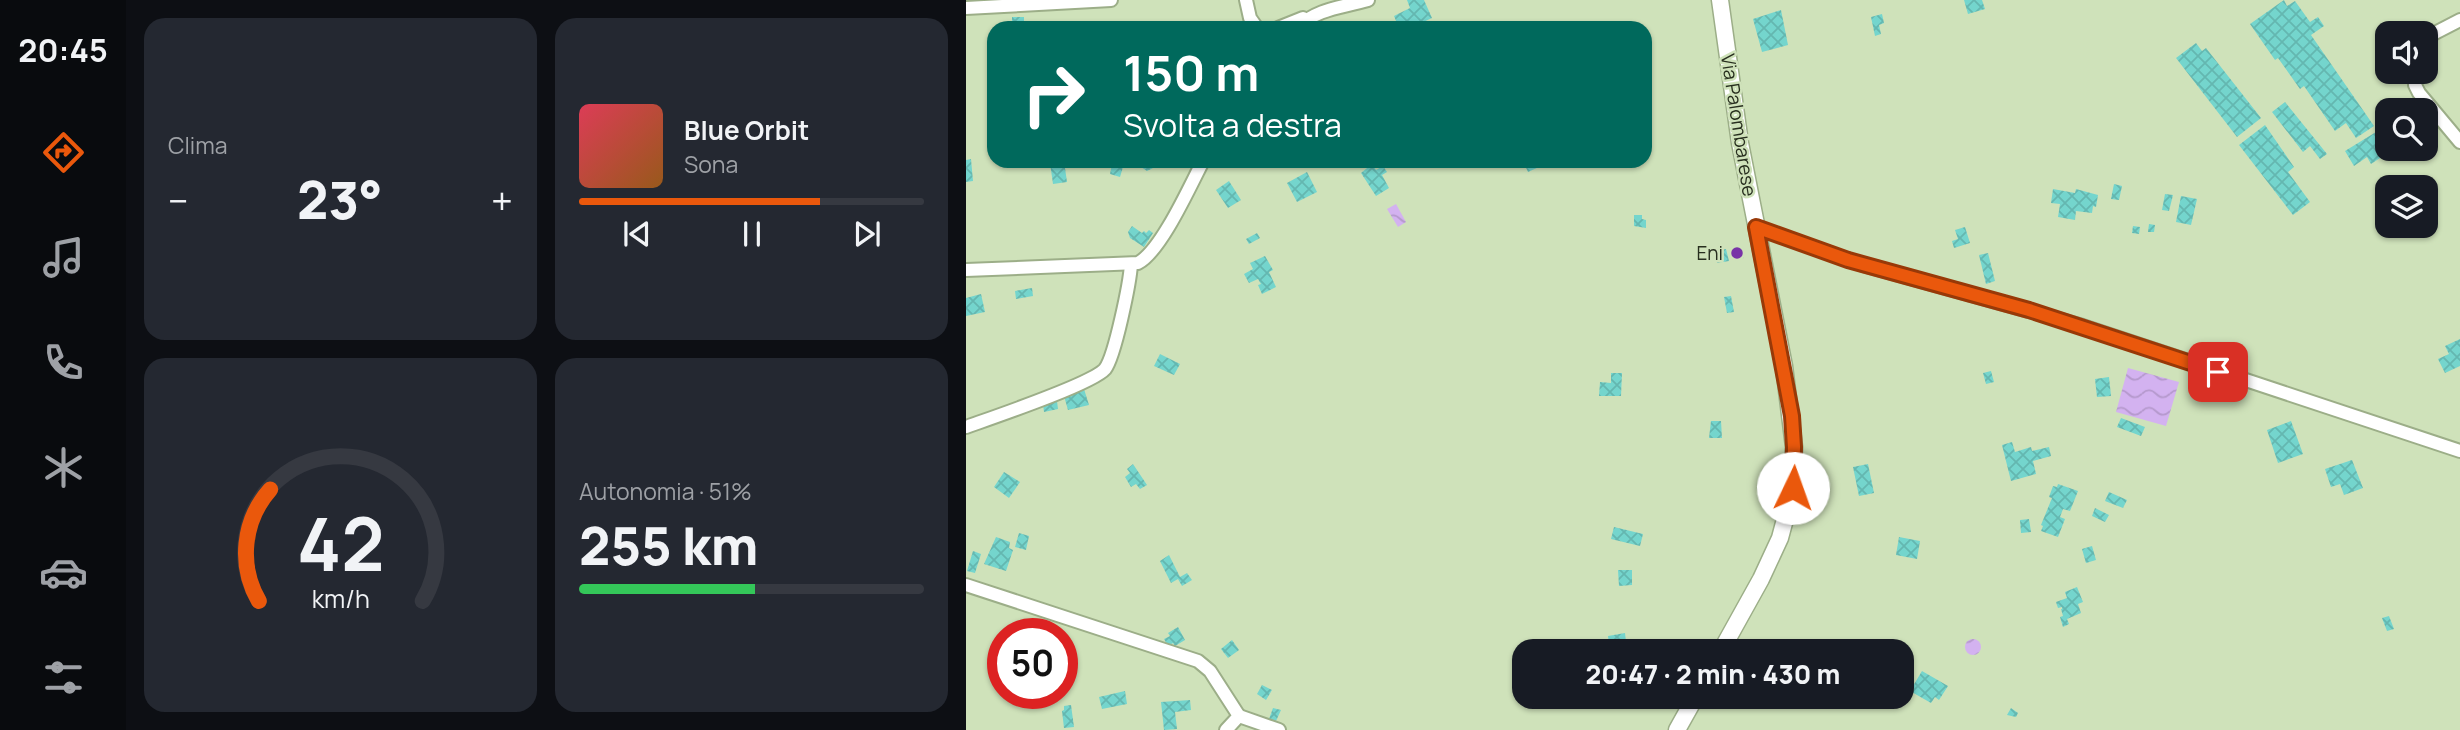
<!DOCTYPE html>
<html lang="it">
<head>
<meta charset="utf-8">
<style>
	:root { --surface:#171b24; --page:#242831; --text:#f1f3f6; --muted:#9ea1a6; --line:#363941; --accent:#ea580c }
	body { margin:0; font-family:Manrope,sans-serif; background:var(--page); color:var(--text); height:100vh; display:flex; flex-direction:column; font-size:26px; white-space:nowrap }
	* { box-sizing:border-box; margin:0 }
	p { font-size:23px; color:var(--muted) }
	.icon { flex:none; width:38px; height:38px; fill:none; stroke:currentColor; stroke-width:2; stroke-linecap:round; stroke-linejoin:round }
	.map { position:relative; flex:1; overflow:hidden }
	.sheet { display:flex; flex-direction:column; gap:18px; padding:18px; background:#0d0f14; width:840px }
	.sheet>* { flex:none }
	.top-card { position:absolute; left:21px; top:21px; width:665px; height:147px; border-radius:21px; box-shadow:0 2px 5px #0004; background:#00695c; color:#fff; overflow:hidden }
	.tools { position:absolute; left:1409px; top:21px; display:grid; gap:14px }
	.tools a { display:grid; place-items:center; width:63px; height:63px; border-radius:14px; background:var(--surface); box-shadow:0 2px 5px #0004; font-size:35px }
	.speed { position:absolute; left:21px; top:618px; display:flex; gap:14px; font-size:35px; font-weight:700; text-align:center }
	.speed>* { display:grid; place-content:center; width:91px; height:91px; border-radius:50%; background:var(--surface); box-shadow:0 2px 5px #0004; line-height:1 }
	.speed .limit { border:10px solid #d22; background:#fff; color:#111 }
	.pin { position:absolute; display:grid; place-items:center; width:60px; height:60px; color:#fff; margin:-30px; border-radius:14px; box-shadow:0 4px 10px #0006 }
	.me { position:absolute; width:77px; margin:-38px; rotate:3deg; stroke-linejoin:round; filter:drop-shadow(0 0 5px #0008) }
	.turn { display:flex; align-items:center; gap:24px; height:147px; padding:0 21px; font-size:32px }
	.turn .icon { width:91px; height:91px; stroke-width:2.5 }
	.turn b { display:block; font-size:49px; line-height:60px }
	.big { font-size:52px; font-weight:800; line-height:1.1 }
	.sheet .card { flex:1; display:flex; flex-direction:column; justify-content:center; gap:10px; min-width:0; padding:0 24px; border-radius:21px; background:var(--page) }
	.sheet .dial { align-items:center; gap:0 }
	.dial svg { height:182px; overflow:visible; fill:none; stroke:var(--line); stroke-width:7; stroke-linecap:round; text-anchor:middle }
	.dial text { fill:var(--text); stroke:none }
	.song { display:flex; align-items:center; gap:21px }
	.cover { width:84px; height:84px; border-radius:10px; background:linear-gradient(135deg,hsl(350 70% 55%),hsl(30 70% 35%)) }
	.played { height:7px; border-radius:4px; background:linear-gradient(90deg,var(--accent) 70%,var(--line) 70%) }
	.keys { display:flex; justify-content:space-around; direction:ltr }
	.heat { display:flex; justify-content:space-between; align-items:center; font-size:38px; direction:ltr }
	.charge { height:10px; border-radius:5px; background:linear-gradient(90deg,#34c759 51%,var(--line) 0) }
	.sheet .tiles { flex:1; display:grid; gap:18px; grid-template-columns:repeat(2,1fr) }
	.trip { position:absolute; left:546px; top:639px; width:402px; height:70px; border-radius:21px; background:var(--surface); box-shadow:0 2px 5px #0004; font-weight:800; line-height:70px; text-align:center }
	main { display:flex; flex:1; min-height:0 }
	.menu { display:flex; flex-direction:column; width:126px; justify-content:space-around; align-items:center; background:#090b0e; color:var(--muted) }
	.menu .icon { width:49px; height:49px }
	.menu .active { color:var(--accent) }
	.menu b { font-size:32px; color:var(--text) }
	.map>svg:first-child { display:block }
</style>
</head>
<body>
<main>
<nav class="menu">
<b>20:45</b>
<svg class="icon active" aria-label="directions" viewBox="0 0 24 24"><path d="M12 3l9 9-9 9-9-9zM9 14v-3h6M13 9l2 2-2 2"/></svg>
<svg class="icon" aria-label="music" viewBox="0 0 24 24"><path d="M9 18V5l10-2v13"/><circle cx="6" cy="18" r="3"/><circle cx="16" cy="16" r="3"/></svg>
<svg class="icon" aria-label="phone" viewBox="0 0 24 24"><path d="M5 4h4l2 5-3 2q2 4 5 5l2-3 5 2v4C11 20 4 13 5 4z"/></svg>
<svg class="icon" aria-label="climate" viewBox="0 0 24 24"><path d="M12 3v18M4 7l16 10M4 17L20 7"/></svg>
<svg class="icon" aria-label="car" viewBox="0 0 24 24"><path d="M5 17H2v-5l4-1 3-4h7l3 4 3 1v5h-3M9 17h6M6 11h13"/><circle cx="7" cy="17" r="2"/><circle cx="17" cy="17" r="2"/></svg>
<svg class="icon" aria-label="filters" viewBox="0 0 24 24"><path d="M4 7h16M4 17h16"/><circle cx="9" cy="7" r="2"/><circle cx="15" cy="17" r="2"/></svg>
</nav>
<section class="sheet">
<div class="tiles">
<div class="card"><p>Clima</p>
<div class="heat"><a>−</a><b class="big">23°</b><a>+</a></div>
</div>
<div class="card">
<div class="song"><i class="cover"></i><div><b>Blue Orbit</b><p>Sona</p></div></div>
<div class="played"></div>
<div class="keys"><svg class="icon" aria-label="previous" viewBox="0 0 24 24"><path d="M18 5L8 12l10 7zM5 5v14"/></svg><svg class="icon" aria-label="pause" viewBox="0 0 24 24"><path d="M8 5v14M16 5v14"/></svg><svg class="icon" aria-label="next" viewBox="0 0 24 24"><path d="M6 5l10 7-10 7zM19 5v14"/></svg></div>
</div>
<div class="card dial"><svg viewBox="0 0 100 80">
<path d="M14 69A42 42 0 1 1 86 69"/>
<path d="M14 69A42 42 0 0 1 19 20" stroke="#ea580c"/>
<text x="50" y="56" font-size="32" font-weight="700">42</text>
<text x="50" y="72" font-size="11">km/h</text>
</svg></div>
<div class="card"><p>Autonomia · 51%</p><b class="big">255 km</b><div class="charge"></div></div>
</div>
</section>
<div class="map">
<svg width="1494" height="730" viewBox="0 0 1494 730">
	<defs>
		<pattern id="water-waves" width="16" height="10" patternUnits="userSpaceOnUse" patternTransform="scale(1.75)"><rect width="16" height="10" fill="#d3b2f0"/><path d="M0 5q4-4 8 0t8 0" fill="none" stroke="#b599cd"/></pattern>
		<pattern id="building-cross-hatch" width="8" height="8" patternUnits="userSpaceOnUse" patternTransform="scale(1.75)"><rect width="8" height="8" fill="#74d5cd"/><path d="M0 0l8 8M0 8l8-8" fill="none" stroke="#64b7b0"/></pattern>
	</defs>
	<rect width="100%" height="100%" fill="#cfe2ba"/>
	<g fill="url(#water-waves)">
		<polygon points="430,204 440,222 432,227 421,209"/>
		<polygon points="1162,368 1213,382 1200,426 1150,412"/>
		<circle cx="1007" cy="647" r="8"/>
	</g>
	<g fill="url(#building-cross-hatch)">
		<polygon points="441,0 458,0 466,18 444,28 433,28 428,16 444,8"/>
		<polygon points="998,0 1016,0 1019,9 1002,14"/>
		<polygon points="1318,0 1321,6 1329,1 1344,22 1352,17 1358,26 1345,35 1408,126 1390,138 1380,123 1369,131 1338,86 1334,89 1312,58 1309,60 1284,24"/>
		<polygon points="815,10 822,45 796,52 787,19"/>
		<polygon points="916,14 918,23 913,25 915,34 909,36 905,17"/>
		<polygon points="46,17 58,17 58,22 75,22 75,28 46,28"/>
		<polygon points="1230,43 1236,51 1240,48 1295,118 1271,137 1210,58"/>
		<polygon points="1319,102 1361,154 1354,159 1344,146 1337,152 1306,112"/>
		<polygon points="1299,125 1328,167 1322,172 1344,202 1327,215 1273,145"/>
		<polygon points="1410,132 1423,152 1405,164 1401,157 1388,166 1379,151"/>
		<polygon points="5,159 7,181 0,182 0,160"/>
		<polygon points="98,161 101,182 87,184 84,163"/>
		<polygon points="166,161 190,161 187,168 181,171"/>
		<polygon points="557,161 570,161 573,167 562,172"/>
		<polygon points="146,164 157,167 154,177 144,174"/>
		<polygon points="406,164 410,170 417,166 421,172 416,175 423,188 410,196 395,173"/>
		<polygon points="341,172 351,192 331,202 321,183"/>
		<polygon points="263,181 275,200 262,208 250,190"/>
		<polygon points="1148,184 1156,186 1153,200 1145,199"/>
		<polygon points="1087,189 1109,193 1110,189 1132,195 1130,207 1127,206 1126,213 1110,211 1109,220 1092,217 1094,204 1085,203"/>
		<polygon points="1199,194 1207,195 1203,211 1196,210"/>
		<polygon points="1215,196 1231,199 1225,225 1210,222"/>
		<polygon points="668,215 676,215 676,219 680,220 680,228 668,226"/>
		<polygon points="1183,224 1189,225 1188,232 1182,232"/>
		<polygon points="166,226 176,233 178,231 180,233 183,230 187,233 178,247 164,238 162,232"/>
		<polygon points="1167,226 1174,227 1173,234 1166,233"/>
		<polygon points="999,227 1004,243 988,248 986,241 992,239 989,230"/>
		<polygon points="291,233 294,238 283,244 280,239"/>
		<polygon points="776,247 778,258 767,260 765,248"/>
		<polygon points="760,249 763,261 751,263 749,251"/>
		<polygon points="1022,253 1029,281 1020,284 1013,255"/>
		<polygon points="299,256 307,270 303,272 310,287 296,294 292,285 295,284 292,279 283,283 278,274 287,269 284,263"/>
		<polygon points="66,288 67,296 50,299 49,291"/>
		<polygon points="15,294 19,312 0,316 0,298"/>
		<polygon points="765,296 768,312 761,313 758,297"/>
		<polygon points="1494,339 1494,366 1479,373 1472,359 1483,354 1479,346"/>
		<polygon points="194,354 214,364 208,375 188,366"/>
		<polygon points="1025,371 1028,382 1020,384 1017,373"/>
		<polygon points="645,373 656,373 655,396 633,396 634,382 645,383"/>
		<polygon points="1143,377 1145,396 1131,397 1129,379"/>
		<polygon points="118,389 123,405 102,410 98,396"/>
		<polygon points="91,401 92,409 78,412 77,404"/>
		<polygon points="1155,418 1179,427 1175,436 1151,427"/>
		<polygon points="745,421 755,421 756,438 743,438"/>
		<polygon points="1325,421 1337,454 1312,463 1301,430"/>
		<polygon points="1046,442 1049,452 1065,447 1066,451 1083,447 1085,456 1067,461 1070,474 1045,481 1036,445"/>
		<polygon points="1386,460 1397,488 1378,495 1374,484 1365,487 1359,469"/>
		<polygon points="167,464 181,485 174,489 170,484 165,487 159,477 164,473 161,469"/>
		<polygon points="902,464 908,493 893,496 887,467"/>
		<polygon points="38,472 54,482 43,498 28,487"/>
		<polygon points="1092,484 1112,491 1104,511 1097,509 1094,517 1099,519 1092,537 1075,531 1077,526 1075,525 1086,498 1083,497 1087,486 1091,487"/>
		<polygon points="1143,492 1161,500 1157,508 1139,501"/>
		<polygon points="1129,508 1143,515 1139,522 1126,516"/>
		<polygon points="1063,519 1065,532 1055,533 1054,520"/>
		<polygon points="648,527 677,534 674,546 645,539"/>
		<polygon points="53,533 63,536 60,550 49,547"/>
		<polygon points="30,537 44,542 43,548 47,550 40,571 18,564"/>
		<polygon points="933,537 954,541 951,559 930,555"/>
		<polygon points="1126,546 1130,560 1120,563 1116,549"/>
		<polygon points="7,551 15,554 9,573 1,571"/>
		<polygon points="203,555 214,577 221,573 226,580 216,586 212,579 205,583 194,561"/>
		<polygon points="652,570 666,570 666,585 653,586"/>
		<polygon points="1111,587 1117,602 1112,604 1115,613 1101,619 1103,624 1097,627 1094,617 1097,616 1095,609 1096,609 1096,607 1092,608 1090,602 1101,598 1099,592"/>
		<polygon points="1423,616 1428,629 1421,631 1416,618"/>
		<polygon points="212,627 219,640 209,646 207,643 202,646 198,639 204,636 202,633"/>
		<polygon points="659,633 661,651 644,651 642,636"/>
		<polygon points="266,640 273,650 262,658 255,649"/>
		<polygon points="956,671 982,686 973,700 969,697 965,703 944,691"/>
		<polygon points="296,685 306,690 300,700 291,694"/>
		<polygon points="159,691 161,704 136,709 133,697"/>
		<polygon points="885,696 905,696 900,705"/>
		<polygon points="224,700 225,710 209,712 211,729 198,730 195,702"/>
		<polygon points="105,705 108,727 98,728 96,711 98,710 98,706"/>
		<polygon points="307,708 315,710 310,721 303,719"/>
		<polygon points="1045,708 1052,713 1050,717 1041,715"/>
	</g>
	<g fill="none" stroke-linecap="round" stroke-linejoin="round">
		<g stroke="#9cae88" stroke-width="16">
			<g id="minor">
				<polyline points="280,0 284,18 291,28"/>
				<polyline points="0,8 145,0"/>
				<polyline points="312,28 337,18"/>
				<path d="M330,28c23,-20 44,-20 72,-28"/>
				<polyline points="1460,43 1467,34 1494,20"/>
				<polyline points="1451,72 1449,85 1453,93 1494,142"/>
				<polyline points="790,227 897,265 1117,326 1494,451"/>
				<path d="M0,270l172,-7c23,-12 52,-77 65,-102"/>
				<path d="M0,427c25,-9 126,-43 139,-58 10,-13 25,-87 26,-105"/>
				<polyline points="0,585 232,661 244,671 273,716 260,730"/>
				<polyline points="273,716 313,730"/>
			</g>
		</g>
		<g stroke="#9cae88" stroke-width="19">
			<g id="major">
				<polyline points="754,0 774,143 818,366 828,447 826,493 814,538 795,579 755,651"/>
				<polyline points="711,730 730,696"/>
			</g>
		</g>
		<use href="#minor" stroke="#fff" stroke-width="12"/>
		<use href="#major" stroke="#fff" stroke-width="16"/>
	</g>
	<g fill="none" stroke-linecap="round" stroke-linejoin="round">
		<g stroke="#983908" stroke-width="18">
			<polyline id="route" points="827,488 828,447 826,416 790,227 882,260 1063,310 1252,372"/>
		</g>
		<use href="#route" stroke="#ea580c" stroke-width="12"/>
	</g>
	<circle fill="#7833a7" stroke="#cfe2ba" stroke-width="2.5" cx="771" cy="253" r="7"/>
	<g text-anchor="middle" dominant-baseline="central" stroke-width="5" stroke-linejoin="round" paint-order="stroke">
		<g font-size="19" fill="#272e1e" stroke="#cfe2ba">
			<text transform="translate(773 125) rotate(81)">Via Palombarese</text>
		</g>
		<g font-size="19" fill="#272e1e" stroke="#cfe2ba" text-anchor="end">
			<text x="757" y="253">Eni</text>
		</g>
	</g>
</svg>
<div class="tools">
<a><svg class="icon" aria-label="sound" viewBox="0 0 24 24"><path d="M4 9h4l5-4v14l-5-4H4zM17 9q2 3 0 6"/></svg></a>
<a><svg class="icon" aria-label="search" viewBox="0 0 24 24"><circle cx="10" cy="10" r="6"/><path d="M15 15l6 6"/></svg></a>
<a><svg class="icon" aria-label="layers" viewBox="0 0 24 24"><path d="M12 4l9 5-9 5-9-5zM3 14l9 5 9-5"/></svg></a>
</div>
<div class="speed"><div class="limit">50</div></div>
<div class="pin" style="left:1252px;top:372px;background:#d93025"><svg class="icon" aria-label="arrive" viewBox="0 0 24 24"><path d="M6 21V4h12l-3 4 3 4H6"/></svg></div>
<svg class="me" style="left:827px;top:488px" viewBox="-20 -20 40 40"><circle r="19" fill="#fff"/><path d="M0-13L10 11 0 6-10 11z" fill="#ea580c"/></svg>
<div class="trip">20:47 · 2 min · 430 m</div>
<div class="top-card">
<div class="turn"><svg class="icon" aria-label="right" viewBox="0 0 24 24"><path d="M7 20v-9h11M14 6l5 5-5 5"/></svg><div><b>150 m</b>Svolta a destra</div></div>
</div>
</div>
</main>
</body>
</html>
